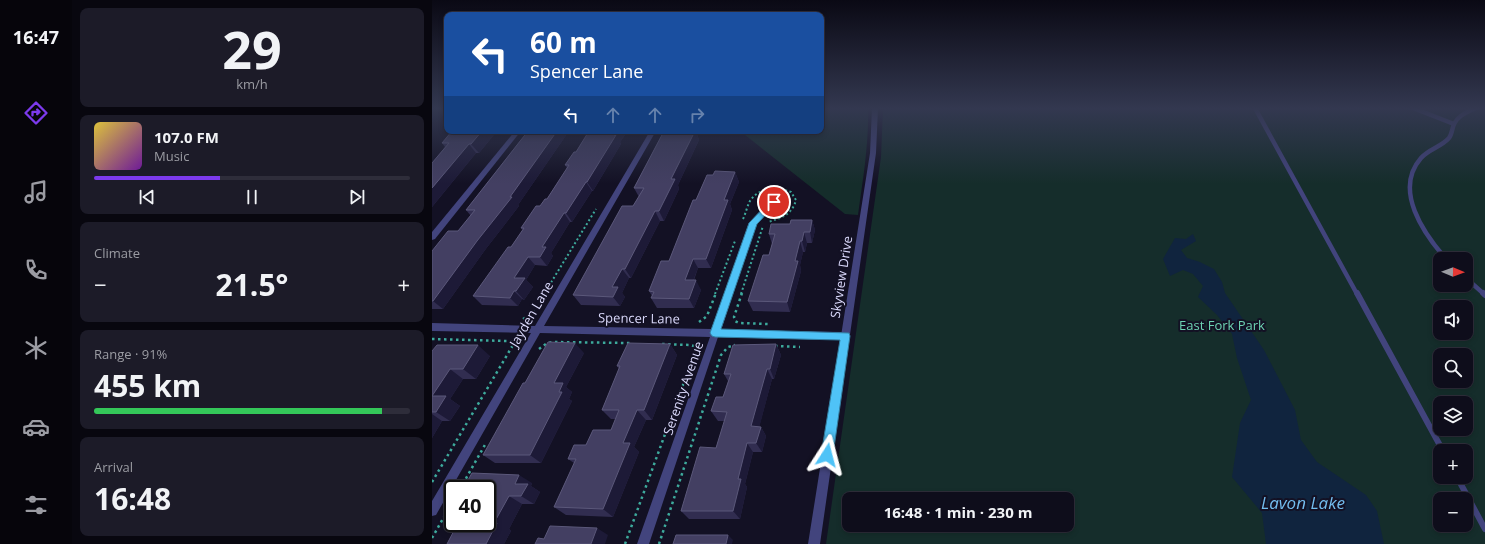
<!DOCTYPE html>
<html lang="en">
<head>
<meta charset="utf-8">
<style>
	:root { --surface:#0e0d1b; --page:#1c1b28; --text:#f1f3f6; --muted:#9b9ca3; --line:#2e2d3a; --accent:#7c3aed }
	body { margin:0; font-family:"Open Sans",sans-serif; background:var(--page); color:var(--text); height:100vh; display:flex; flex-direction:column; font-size:15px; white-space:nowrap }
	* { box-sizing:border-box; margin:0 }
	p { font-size:13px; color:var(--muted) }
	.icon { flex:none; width:22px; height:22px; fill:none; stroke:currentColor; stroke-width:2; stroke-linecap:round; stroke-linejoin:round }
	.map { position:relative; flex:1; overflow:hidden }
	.panel { display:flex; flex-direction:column; gap:8px; padding:8px; background:#08070f; width:360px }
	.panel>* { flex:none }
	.top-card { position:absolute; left:12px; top:12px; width:380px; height:122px; border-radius:8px; box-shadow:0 2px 6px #0003,0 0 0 1px var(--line); background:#1a4fa0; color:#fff; overflow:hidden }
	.needle { width:26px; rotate:91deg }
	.buttons { position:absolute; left:1001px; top:252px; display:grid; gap:8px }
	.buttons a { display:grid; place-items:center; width:40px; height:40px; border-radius:8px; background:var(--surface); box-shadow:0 2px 6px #0003,0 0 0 1px var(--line); font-size:20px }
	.speed { position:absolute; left:12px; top:480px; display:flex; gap:8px; font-size:20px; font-weight:700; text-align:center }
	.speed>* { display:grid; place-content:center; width:52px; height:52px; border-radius:50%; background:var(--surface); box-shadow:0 2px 6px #0003,0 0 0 1px var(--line); line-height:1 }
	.speed .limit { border:2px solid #111; border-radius:6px; background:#fff; color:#111 }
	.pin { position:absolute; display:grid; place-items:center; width:34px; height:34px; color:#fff; margin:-17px; border:2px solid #fff; border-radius:50%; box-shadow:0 1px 4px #0007 }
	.me { position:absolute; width:44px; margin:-22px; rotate:9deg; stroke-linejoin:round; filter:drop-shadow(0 0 3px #0008) }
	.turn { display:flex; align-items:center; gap:14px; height:84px; padding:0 20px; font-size:18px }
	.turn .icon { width:52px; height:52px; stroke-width:2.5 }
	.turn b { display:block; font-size:28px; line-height:34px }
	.lanes { display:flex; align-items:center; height:38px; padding:0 20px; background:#0003; justify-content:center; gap:20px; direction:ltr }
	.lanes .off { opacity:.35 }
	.big { font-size:30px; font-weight:700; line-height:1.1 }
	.panel .card { flex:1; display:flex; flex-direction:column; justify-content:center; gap:6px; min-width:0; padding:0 14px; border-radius:8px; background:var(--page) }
	.panel .dial { align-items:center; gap:0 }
	.dial b { font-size:52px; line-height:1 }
	.song { display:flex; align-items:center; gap:12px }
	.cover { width:48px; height:48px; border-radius:6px; background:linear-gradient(135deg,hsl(50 70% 55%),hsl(280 70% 35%)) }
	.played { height:4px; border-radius:2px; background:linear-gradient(90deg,var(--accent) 40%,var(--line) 40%) }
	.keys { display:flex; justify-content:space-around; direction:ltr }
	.heat { display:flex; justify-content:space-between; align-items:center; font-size:22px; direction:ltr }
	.charge { height:6px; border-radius:3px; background:linear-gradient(90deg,#34c759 91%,var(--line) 0) }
	.trip { position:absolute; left:410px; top:492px; width:232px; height:40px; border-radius:8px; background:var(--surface); box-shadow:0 2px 6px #0003,0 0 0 1px var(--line); font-weight:700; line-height:40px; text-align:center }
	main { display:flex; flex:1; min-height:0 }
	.tabs { display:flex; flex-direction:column; width:72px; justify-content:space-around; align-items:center; background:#06050b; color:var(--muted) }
	.tabs .icon { width:28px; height:28px }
	.tabs .active { color:var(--accent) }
	.tabs b { font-size:18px; color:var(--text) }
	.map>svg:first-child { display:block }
</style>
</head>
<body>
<main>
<nav class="tabs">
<b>16:47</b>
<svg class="icon active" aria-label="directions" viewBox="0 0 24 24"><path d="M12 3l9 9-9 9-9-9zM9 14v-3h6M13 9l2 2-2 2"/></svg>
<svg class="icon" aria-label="music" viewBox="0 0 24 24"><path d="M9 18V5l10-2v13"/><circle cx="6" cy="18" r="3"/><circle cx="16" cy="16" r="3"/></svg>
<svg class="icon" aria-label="phone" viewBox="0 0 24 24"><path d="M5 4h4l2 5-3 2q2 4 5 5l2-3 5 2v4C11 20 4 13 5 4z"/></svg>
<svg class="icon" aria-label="climate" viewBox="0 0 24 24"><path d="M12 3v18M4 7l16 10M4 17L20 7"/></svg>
<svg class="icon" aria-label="car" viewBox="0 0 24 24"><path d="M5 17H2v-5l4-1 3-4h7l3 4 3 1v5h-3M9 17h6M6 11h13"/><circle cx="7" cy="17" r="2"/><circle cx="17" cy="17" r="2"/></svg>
<svg class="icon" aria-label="filters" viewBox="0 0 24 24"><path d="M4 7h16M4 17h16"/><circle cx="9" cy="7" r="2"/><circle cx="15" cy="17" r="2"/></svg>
</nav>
<section class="panel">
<div class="card dial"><b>29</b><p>km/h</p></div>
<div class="card">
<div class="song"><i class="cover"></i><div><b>107.0 FM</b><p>Music</p></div></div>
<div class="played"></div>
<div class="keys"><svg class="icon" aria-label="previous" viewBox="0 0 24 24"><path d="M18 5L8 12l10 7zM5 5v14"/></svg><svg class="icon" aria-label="pause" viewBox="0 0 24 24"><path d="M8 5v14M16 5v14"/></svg><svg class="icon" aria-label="next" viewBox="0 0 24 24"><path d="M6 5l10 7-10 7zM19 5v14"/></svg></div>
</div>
<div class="card"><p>Climate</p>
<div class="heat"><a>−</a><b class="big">21.5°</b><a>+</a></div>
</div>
<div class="card"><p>Range · 91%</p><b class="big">455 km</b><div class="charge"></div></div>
<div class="card"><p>Arrival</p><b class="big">16:48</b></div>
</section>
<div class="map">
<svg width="1053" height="544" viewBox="0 0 1053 544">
	<rect width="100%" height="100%" fill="#131124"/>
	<g fill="#152d2b" fill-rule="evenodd">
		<path d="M389,108h47c1,36 -5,71 -10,107l-13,-1 -105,-83h81z"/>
		<path d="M451,108h602v436h-659l55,-387zM1008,259h26v26h-26zM1008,307h26v26h-26zM1008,355h26v26h-26zM1008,403h26v26h-26zM1008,451h26v26h-26zM417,499h218v26h-218zM1008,499h26v26h-26z"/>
	</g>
	<polygon fill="#10243e" points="761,234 764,241 749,250 755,258 768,262 782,269 790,282 793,293 832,350 863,410 869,440 885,462 934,495 945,511 952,544 834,544 830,513 800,477 808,423 819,400 805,358 800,334 785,315 766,297 771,286 761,274 751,270 738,276 731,259 743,238 754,239"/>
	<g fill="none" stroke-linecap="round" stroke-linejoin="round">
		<g stroke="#3daa9c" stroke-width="2" stroke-dasharray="2 2.5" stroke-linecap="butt">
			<path d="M311,219c3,-6 4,-13 7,-18 9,-14 27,-14 41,-9l5,8c-4,15 -15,18 -28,22"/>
			<polyline points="112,294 164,209"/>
			<polyline points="283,294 303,241"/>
			<polyline points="309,294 331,226"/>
		</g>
		<g stroke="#3daa9c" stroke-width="2.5" stroke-dasharray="2.5 3.5" stroke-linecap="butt">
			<polyline points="310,293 302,317 303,321 307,323 336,324"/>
			<polyline points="91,319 101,313 113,293"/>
			<polyline points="267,322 275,316 284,293"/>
			<polyline points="0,339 76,341 80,342 81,345 0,482"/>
			<polyline points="343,346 368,347"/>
			<polyline points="107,349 115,343 121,342 198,343"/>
			<polyline points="28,489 54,443"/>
			<polyline points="0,538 21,501"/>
			<polyline points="193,544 263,352 262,346 258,345 229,344"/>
			<polyline points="227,544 289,355 296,347 303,345"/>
		</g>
		<g stroke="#42447d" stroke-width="4.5">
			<polyline points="823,108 925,294"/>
			<polyline points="981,108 1022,124"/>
			<path d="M1014,259c-22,-25 -53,-69 -25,-101 8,-9 20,-11 28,-20 3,-4 3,-9 5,-14 4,-8 14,-13 22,-16"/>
			<polyline points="1034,278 1052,294"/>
		</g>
		<g stroke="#42447d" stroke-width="6">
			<polyline points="925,293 1011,451"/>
			<polyline points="1051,293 1053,295"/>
			<polyline points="1025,477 1053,529"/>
		</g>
		<g fill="#42447d" fill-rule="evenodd">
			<polygon points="83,131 89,131 3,239 0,240 0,232"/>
			<polygon points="218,131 224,131 112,326 280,329 317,223 338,200 341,200 345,202 344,204 324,224 289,330 413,332 416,333 417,336 416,339 413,340 286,337 217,544 205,544 278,337 108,333 4,515 0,516 0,501 99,333 0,331 0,323 103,326"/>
		</g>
		<polygon fill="#42447d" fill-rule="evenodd" points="440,108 446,108 444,153 388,544 376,544 438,153"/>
	</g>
	<g fill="#312d50">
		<polygon points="65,131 47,153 44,153 0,207 0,163 13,147 10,143"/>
		<polygon points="96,131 137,131 86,205 87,206 53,250 11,309 0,309 0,251 26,231 39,216 34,210"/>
		<polygon points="157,131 196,131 188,142 189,144 161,191 160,191 140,222 138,222 119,253 121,256 115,266 103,265 94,280 101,287 92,300 90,299 86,306 50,305 41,296 79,247 91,230 89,228 115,199 135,168 133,165 144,152"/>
		<polygon points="232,131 264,131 267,140 246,185 247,189 232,221 228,221 199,278 197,278 190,293 193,297 188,306 149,305 141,295 201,206 207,197 202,188"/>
		<polygon points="303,172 307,182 298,204 300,210 279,268 266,268 262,280 269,290 262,308 225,308 219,298 220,296 217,291 237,261 264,200 281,175"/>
		<polygon points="380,220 383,230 380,243 375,243 373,252 371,252 368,265 369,271 358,312 321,311 316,301 337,255 340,244 337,234 358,224"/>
		<polygon points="238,344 245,355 220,420 214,420 202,447 207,452 181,517 134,515 122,507 142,463 136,459 154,445 179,430 184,419 179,419 170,410 187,369 185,366"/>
		<polygon points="344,344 349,355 342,379 340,379 327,427 329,427 334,436 330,452 321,452 313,484 315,487 308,519 257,519 249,511 284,448 293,421 286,421 279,411 291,397 296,381 292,374"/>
		<polygon points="0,351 58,356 44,379 31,379 18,399 28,406 18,421 10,421 0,438"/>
		<polygon points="152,353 134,387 140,392 137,399 140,401 109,463 63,463 51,455 93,383"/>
		<polygon points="100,483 99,486 108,492 102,504 90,504 77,529 79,531 72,544 15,544 55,489"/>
	</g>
	<g fill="#1d1a37">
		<polygon points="50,131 65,131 47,153 39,144"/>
		<polygon points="125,131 137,131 86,205 87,206 53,250 11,309 1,301 45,241 78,197"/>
		<polygon points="185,131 196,131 188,142 189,144 161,191 155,182"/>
		<polygon points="263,131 264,131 267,140 246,185 247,189 232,221 227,211 239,179"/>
		<polygon points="37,144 44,153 0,207 0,188"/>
		<polygon points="303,172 307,182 298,204 300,210 279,268 274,259 292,200"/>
		<polygon points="154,182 160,191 140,222 134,213"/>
		<polygon points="223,211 228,221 199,278 193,269"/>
		<polygon points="132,213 138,222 119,253 121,256 115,266 108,257 110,247"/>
		<polygon points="380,220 383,230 380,243 378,232"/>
		<polygon points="372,232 375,243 373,252 370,241"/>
		<polygon points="368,241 371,252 368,265 369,271 358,312 355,302 363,261"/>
		<polygon points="96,257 103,265 94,280 101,287 92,300 84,291 82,278"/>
		<polygon points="261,259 266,268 258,289 253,280"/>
		<polygon points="190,269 197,278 190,293 193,297 188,306 181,297 180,287"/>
		<polygon points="264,280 269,290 262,308 257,299"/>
		<polygon points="82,291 90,299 86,306 78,298"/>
		<polygon points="143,343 152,353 134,387 140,392 137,399 140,401 109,463 98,455 127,392 122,383"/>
		<polygon points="238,344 245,355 220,420 212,410"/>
		<polygon points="344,344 349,355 342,379 338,369"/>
		<polygon points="46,345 58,356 44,379 31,369"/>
		<polygon points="18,369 31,379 18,399 28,406 18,421 4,412 0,396"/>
		<polygon points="335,369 340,379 325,436 319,426"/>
		<polygon points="205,410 214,420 202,447 207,452 181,517 171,509 191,443"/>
		<polygon points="0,414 10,421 0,438"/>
		<polygon points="329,427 334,436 330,452 324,443"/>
		<polygon points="315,443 321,452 313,484 315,487 308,519 301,511 306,479"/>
		<polygon points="87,475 100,483 99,486 108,492 102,504 89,496 83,484"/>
		<polygon points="77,496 90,504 77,529 79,531 72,544 54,544 62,523"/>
		<polygon points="165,528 176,535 173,544 159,544"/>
		<polygon points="296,535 301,540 300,544 294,544"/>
	</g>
	<g fill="#433f62" stroke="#5b587a">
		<polygon points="20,131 50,131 39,144 37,144 0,188 0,163 17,143 10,143"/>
		<polygon points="96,131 125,131 78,197 80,197 45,241 1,301 0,301 0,251 16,231 26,231 43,210 34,210"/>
		<polygon points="157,131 185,131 182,135 184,135 155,182 154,182 134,213 132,213 110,247 114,247 108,257 96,257 82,278 93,278 84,291 82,291 78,298 41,296 76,247 79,247 92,228 89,228 104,206 108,206 113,199 115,199 137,165 133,165 142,152 144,152"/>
		<polygon points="232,131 263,131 239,179 243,179 227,211 223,211 193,269 190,269 180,287 186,287 181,297 141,295 190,206 201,206 212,188 202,188"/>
		<polygon points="283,171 303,172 292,200 296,200 274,259 261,259 253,280 264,280 257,299 219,298 222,292 217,291 229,261 237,261 261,200 264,200 275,175 281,175"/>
		<polygon points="359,220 380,220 378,232 372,232 370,241 368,241 363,261 366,261 355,302 316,301 331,255 337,255 343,234 337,234 339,224 358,224"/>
		<polygon points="116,342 143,343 122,383 131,383 127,392 130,392 98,455 51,455 91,383 93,383"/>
		<polygon points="196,343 238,344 212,410 205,410 191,443 198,443 171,509 122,507 144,459 136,459 142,445 154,445 161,430 179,430 187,410 170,410 188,366 185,366"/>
		<polygon points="344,344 338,369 335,369 319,426 329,427 324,443 315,443 306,479 309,479 301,511 249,511 268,447 284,448 295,412 279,411 284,397 291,397 299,374 292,374 301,345"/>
		<polygon points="5,345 46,345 31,369 18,369 0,396 0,351"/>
		<polygon points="0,396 14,396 4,412 0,412"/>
		<polygon points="40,473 87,475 83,484 96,484 89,496 77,496 62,523 65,523 54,544 15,544 26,523 55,523 55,489 31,489"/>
		<polygon points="118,526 165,528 159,544 103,544 106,538 112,539"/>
		<polygon points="244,535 296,535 294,544 241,544"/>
	</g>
	<linearGradient id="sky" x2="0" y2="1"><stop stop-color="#0a0914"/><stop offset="0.59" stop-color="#333850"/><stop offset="1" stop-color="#333850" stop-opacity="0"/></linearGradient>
	<rect width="1053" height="184" fill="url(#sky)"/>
	<polygon fill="#4fc3f7" stroke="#337fa1" points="342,199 344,200 346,202 344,204 325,224 289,329 417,333 418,336 401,455 399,459 395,461 391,459 389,455 408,340 283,337 280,336 278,333 317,223 339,200"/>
	<g text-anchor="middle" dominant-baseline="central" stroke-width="4" stroke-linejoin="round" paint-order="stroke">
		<g font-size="13" fill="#dad9fb" stroke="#131124">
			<text transform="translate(409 277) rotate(-81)">Skyview Drive</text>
			<text transform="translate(99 314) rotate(-60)">Jayden Lane</text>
			<text transform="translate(207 318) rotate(1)">Spencer Lane</text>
			<text transform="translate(251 388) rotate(-71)">Serenity Avenue</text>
		</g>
		<g font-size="13" fill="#6dd3b3" stroke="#131124">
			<text x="790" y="325">East Fork Park</text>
		</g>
		<g font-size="17" font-style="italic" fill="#73bdef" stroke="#131124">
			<text x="871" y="502">Lavon Lake</text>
		</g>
	</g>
</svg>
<div class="buttons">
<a><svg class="needle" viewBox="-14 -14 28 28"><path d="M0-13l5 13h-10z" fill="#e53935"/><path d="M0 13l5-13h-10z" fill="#9b9ca3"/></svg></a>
<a><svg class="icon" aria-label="sound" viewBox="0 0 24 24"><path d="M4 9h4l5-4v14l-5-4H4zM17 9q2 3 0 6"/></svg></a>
<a><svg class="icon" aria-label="search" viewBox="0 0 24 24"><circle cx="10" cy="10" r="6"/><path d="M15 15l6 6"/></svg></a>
<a><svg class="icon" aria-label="layers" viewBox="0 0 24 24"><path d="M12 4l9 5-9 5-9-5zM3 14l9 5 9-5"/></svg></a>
<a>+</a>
<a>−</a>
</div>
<div class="speed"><div class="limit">40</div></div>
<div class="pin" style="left:342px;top:202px;background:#d93025"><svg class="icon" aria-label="arrive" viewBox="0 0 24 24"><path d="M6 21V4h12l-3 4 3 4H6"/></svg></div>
<svg class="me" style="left:395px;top:455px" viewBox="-20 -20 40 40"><path d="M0-17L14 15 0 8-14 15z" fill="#4fc3f7" stroke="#fff" stroke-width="4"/></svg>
<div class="trip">16:48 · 1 min · 230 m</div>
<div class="top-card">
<div class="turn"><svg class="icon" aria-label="left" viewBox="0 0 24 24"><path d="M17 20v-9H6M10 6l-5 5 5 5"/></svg><div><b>60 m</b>Spencer Lane</div></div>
<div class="lanes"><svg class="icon" aria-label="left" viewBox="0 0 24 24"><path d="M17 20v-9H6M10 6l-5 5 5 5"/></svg><svg class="icon off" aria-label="ahead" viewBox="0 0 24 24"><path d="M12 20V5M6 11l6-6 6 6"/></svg><svg class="icon off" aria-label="ahead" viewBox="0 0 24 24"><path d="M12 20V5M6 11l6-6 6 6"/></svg><svg class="icon off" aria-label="right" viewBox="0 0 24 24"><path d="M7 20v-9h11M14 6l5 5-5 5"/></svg></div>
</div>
</div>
</main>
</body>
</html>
